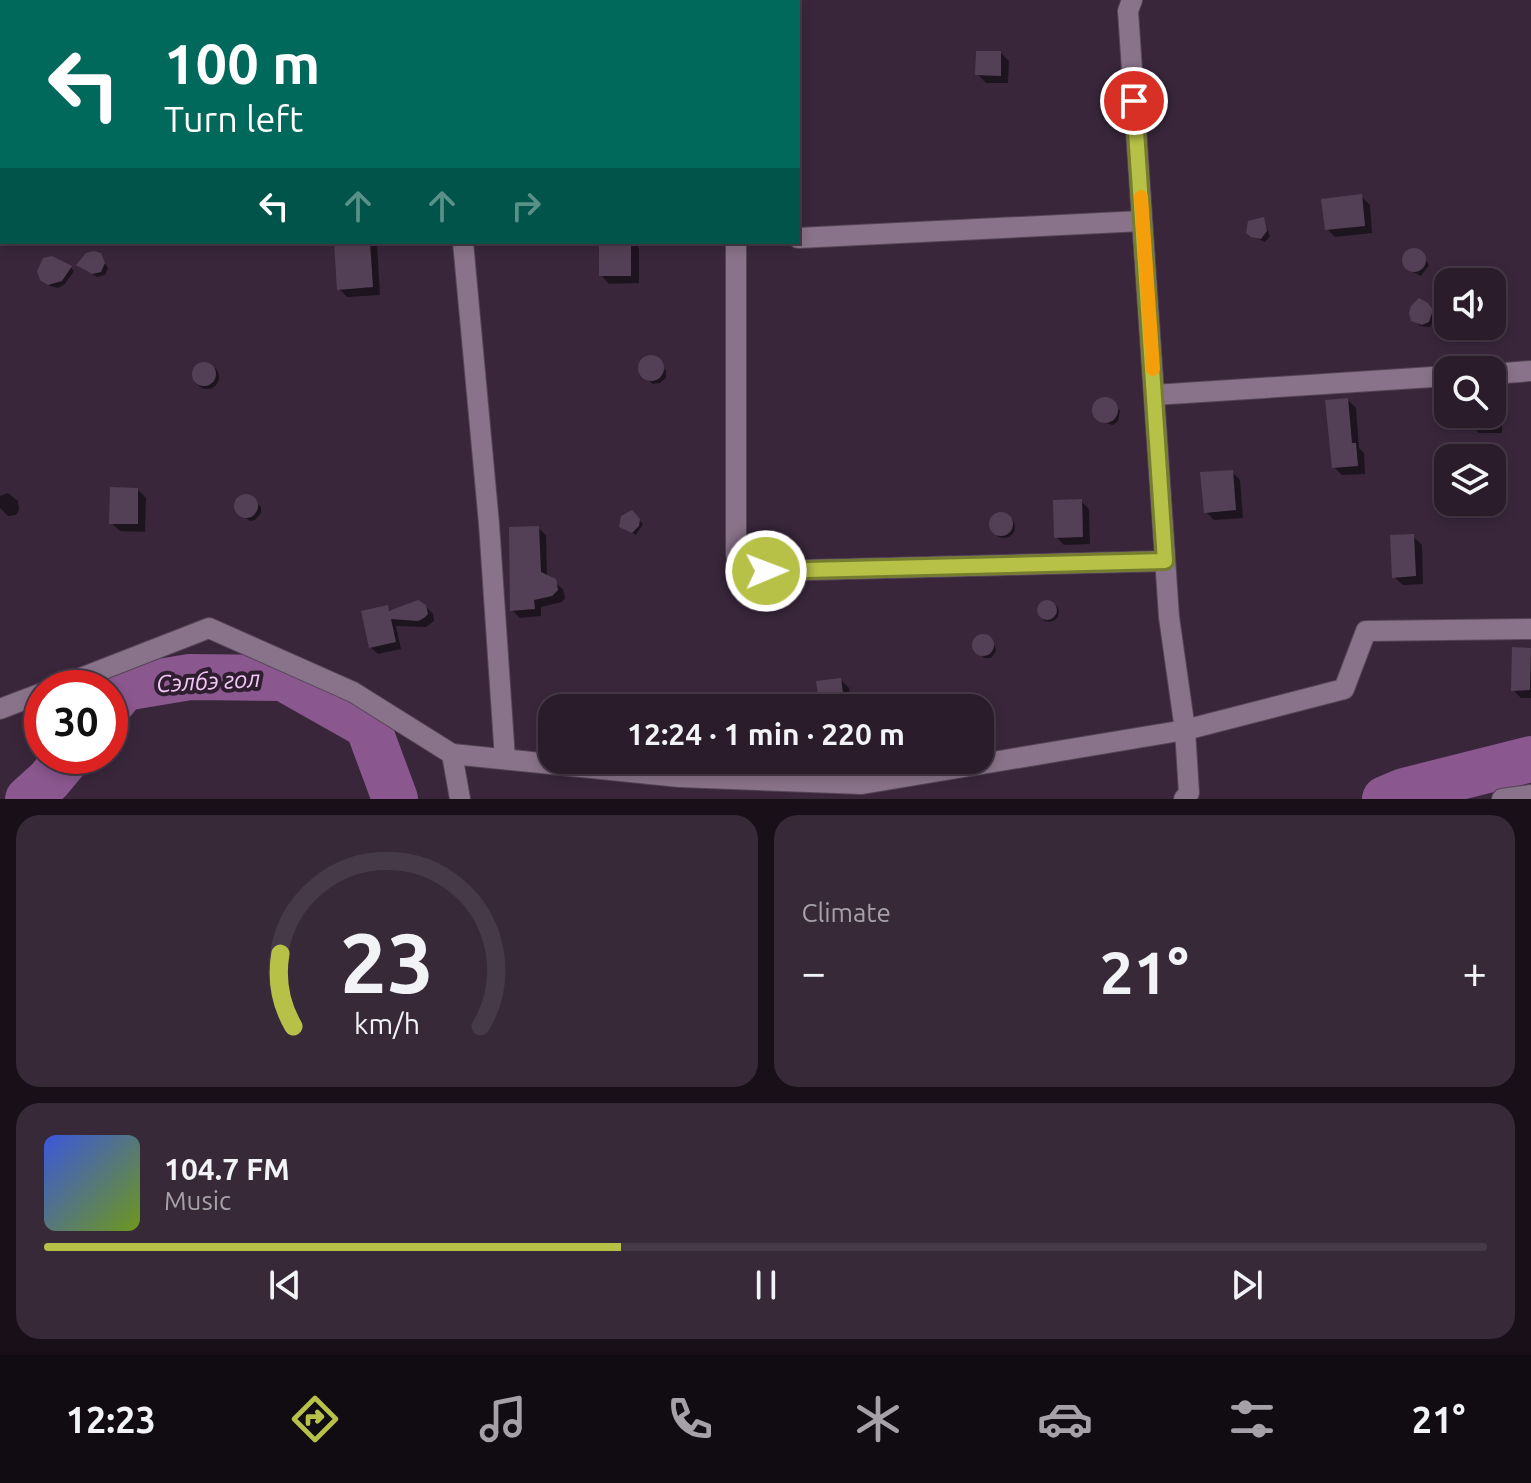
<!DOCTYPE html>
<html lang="en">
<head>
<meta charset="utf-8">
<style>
	:root { --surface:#2b1c2c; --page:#372938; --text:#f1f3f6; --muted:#a6a1a9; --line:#473a48; --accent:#b7c147 }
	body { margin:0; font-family:Ubuntu,sans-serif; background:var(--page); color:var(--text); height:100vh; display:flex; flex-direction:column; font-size:30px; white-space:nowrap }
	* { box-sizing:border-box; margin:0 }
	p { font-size:26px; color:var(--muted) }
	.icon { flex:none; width:44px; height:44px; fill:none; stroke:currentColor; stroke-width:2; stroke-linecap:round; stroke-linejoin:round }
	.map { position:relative; height:799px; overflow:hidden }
	.details { display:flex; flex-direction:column; gap:16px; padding:16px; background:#180f18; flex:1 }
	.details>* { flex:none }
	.top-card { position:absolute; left:0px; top:0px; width:800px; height:244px; box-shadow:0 4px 12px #0003,0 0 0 2px var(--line); background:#00695c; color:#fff; overflow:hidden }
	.fabs { position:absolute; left:1434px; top:268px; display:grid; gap:16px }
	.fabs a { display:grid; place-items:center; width:72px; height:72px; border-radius:16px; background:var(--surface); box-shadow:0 4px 12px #0003,0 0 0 2px var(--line); font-size:40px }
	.speed { position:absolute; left:24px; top:670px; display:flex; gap:16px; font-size:40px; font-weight:700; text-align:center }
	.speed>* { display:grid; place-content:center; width:104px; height:104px; border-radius:50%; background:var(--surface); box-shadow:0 4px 12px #0003,0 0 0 2px var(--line); line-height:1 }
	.speed .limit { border:12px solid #d22; background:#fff; color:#111 }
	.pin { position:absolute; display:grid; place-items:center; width:68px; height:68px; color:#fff; margin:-34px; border:4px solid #fff; border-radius:50%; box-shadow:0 2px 8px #0007 }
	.me { position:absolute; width:88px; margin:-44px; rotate:89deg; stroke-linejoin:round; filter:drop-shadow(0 0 6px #0008) }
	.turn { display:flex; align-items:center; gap:28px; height:168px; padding:0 32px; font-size:36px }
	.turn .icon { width:104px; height:104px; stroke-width:2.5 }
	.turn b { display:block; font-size:56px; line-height:68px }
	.lanes { display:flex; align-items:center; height:76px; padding:0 32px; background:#0003; justify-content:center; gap:40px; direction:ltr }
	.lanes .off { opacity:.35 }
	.big { font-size:60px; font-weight:700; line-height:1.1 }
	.details .widget { flex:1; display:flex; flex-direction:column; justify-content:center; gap:12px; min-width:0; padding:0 28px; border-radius:24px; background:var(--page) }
	.details .dial { align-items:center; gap:0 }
	.dial svg { height:208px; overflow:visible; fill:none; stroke:var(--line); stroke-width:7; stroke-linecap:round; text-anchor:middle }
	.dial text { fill:var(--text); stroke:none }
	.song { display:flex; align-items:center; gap:24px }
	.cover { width:96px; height:96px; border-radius:12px; background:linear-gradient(135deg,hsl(230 70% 55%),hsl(80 70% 35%)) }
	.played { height:8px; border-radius:4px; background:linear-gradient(90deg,var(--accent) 40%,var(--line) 40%) }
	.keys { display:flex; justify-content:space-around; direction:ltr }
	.heat { display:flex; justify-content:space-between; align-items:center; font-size:44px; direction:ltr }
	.details .tiles { flex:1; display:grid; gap:16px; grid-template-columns:1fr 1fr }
	.widget:last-child { grid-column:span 2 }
	.trip { position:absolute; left:538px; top:694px; width:456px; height:80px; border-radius:24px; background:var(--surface); box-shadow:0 4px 12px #0003,0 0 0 2px var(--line); font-weight:700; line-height:80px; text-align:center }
	.menu { display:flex; height:128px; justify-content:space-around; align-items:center; background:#110b12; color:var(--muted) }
	.menu .icon { width:56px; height:56px }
	.menu .current { color:var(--accent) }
	.menu b { font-size:36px; color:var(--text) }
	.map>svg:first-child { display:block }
</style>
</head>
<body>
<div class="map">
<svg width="1531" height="799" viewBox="0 0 1531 799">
	<rect width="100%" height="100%" fill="#39263b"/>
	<g fill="#0007">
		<polygon points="1001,53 1009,61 1008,83 986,83 977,74"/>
		<polygon points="1361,196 1370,205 1372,233 1335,237 1327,229"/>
		<polygon points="1263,219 1270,236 1265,242 1252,236"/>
		<polygon points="336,242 374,242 377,244 380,295 347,297 339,289"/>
		<polygon points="601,242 633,242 639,248 639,283 609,284 601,275"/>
		<polygon points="1413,249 1420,251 1429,265 1421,276 1411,271 1404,261 1407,252"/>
		<polygon points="100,255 108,268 105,275 97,277 82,268"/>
		<polygon points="70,267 74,271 65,284 58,288 50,286 45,282"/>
		<polygon points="1430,308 1435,319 1430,327 1420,326 1411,316"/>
		<polygon points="654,358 666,371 666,378 660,383 653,384 640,373 640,366 644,360"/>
		<circle cx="207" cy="377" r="12"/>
		<polygon points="1101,400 1108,400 1120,411 1118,421 1113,425 1102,422 1098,418 1095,411 1096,404"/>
		<polygon points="1348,400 1356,408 1359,448 1364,453 1365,474 1342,475 1334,467"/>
		<polygon points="1492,401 1502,410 1502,433 1479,433 1470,425 1470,414 1492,414"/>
		<polygon points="1232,472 1240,480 1243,518 1214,520 1206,512"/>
		<polygon points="138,490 146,498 145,532 120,531 111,523"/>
		<polygon points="8,493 18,501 19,510 16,515 8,516 0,508 0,496"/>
		<polygon points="248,496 261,507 261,513 255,520 250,521 239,513 236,505 242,497"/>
		<polygon points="1081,501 1089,509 1090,544 1064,545 1056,537"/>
		<polygon points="632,512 643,524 636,535 622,526"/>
		<circle cx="1004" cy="527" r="11"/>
		<polygon points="538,528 546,535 547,577 563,589 565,598 562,602 541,607 541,616 520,618 512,610"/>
		<polygon points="1413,536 1422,545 1423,584 1403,585 1394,577"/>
		<circle cx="1049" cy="612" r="10"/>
		<polygon points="425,606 433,614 434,621 426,627 396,626 401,649 378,654 370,647 387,608 392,612"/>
		<polygon points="983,637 995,646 996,651 991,658 984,658 975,646 977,639"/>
		<polygon points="1514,649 1531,650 1531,698 1521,698 1513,690"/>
		<polygon points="841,680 849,688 852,708 822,708"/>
	</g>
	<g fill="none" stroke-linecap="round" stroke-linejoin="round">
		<g stroke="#8a578f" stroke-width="46">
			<polyline points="110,705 124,688 190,677 283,678 368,726 395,799"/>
			<polyline points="28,799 49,780 69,756"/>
			<polyline points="1385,799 1404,791 1531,759"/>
		</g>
	</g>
	<g fill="#544056">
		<polygon points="976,51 1001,51 1001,76 975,75"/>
		<polygon points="1362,194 1365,226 1325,230 1321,199"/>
		<polygon points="1264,217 1267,231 1261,239 1251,237 1246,233 1248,221"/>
		<polygon points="334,242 370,242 373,287 337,290"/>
		<rect x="599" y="242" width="32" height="34"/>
		<circle cx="1414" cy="260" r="12"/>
		<polygon points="94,251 101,253 105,263 101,272 92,274 76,265 86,253"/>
		<polygon points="52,256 72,266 62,281 48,285 40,280 37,271 43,258"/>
		<polygon points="1419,298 1428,303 1433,310 1429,322 1422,325 1411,321 1409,313 1411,306"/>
		<circle cx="651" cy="368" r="13"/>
		<circle cx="204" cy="374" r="12"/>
		<circle cx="1105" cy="410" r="13"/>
		<polygon points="1348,398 1352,443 1356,443 1358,466 1332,468 1325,400"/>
		<polygon points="1233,470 1236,510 1204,513 1200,472"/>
		<polygon points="110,487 138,488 138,524 109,524"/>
		<circle cx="246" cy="506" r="12"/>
		<polygon points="1082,499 1083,537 1054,538 1053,500"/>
		<polygon points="632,510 640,519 639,526 632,533 619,527 621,516"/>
		<circle cx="1001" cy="524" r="12"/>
		<polygon points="539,526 541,572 556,579 558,590 552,596 534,600 535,609 510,611 509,527"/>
		<polygon points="1414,534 1416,576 1392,578 1390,535"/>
		<circle cx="1047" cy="610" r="10"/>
		<polygon points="418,600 426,605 428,614 424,618 418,621 391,619 396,642 369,648 361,611 388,605 389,611"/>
		<circle cx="983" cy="645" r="11"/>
		<polygon points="1512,647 1531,648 1530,690 1511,691"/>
		<polygon points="841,678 845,708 820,708 816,681"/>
	</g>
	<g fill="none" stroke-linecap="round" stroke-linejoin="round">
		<g stroke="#554556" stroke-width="22">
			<g id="minor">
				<polyline points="441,0 441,2"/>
				<polyline points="727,0 728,2"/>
				<polyline points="1132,0 1128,11 1169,617 1185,730 1189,793 1184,799"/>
				<polyline points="798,238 1142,221"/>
				<polyline points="463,242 489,524 505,759"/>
				<polyline points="736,242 736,555 748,568 766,571 1165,561"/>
				<polyline points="1492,374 1531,371"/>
				<polyline points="1154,395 1448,376"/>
				<polyline points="55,688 209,628 353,692 452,754 680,777 862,784 1185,730 1344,689 1366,631 1531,629"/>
				<polyline points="0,709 42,693"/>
				<polyline points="452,754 460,799"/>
				<polyline points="1502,799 1531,795"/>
			</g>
		</g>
		<use href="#minor" stroke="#89738a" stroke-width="20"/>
	</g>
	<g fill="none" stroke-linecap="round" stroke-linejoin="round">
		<g stroke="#777d2e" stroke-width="20">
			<polyline id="route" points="766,571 1165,561 1134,101"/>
		</g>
		<use href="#route" stroke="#b7c147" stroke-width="14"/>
		<polyline stroke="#f59e0b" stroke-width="14" points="1141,197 1153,369"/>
	</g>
	<g text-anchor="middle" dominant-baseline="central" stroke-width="8" stroke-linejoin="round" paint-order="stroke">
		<g font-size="24" font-style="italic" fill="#f2c7f6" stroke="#2f1d30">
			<text transform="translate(208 681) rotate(-3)">Сэлбэ гол</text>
		</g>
	</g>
</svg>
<div class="fabs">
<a><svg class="icon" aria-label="sound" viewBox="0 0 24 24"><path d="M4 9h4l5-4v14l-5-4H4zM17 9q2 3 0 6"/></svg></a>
<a><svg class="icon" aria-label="search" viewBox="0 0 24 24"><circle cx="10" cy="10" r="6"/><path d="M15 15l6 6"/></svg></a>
<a><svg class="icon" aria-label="layers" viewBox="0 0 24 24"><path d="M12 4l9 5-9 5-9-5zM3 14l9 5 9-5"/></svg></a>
</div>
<div class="speed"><div class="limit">30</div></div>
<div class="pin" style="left:1134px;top:101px;background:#d93025"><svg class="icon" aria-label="arrive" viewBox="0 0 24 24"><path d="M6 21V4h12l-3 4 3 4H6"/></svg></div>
<svg class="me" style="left:766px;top:571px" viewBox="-20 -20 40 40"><circle r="17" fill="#b7c147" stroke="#fff" stroke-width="3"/><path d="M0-11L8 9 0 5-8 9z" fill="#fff"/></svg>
<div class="trip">12:24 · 1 min · 220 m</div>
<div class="top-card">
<div class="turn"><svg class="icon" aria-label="left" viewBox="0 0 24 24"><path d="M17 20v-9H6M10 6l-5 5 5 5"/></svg><div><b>100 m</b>Turn left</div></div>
<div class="lanes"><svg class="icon" aria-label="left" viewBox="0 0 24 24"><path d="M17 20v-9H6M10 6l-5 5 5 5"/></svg><svg class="icon off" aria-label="ahead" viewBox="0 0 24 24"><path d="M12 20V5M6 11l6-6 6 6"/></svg><svg class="icon off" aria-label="ahead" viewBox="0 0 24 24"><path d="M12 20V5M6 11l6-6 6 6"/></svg><svg class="icon off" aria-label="right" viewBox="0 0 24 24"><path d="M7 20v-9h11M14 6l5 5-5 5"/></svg></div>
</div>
</div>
<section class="details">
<div class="tiles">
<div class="widget dial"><svg viewBox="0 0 100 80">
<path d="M14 69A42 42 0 1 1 86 69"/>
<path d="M14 69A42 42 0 0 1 9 41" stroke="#b7c147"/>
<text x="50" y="56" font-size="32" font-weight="700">23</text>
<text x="50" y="72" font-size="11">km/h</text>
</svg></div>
<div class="widget"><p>Climate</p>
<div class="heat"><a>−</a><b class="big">21°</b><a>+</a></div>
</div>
<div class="widget">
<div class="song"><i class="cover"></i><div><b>104.7 FM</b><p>Music</p></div></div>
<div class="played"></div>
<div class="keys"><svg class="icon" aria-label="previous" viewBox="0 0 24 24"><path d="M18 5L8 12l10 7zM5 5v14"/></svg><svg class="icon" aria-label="pause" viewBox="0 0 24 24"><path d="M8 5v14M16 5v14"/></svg><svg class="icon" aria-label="next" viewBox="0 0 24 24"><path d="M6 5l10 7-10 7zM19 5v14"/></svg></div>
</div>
</div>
</section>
<nav class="menu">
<b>12:23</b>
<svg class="icon current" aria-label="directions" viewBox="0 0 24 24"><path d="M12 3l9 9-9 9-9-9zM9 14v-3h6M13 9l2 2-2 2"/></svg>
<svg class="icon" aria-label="music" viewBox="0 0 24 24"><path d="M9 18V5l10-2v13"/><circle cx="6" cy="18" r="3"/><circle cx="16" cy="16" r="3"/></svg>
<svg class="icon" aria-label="phone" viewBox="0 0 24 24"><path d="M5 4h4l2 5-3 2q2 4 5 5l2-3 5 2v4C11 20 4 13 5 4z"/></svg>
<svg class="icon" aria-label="climate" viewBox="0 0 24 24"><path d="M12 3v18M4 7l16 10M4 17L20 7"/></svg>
<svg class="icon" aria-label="car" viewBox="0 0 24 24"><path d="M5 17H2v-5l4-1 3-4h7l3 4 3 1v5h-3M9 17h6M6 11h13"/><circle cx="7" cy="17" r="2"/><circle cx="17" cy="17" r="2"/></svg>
<svg class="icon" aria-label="filters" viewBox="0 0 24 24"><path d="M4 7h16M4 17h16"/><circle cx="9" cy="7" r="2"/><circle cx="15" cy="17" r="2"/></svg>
<b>21°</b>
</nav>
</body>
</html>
